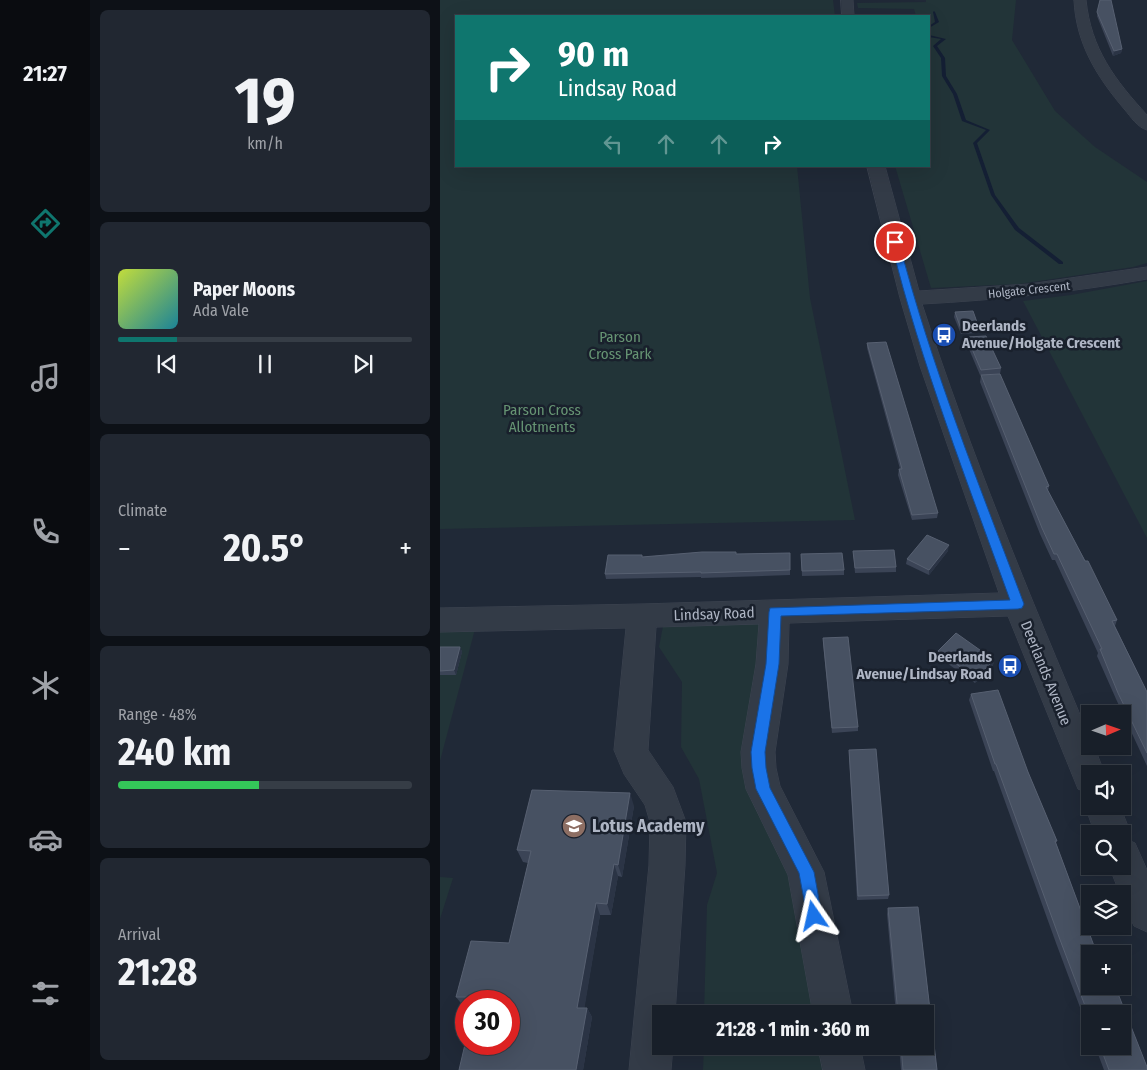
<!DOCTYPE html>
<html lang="en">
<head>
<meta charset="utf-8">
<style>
	:root { --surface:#181f29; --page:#212731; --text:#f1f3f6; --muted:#9fa2a8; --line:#363d46; --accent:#0f766e }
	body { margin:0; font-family:"Fira Sans Condensed",sans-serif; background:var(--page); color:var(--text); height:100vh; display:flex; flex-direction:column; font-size:19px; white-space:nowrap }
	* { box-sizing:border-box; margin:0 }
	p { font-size:16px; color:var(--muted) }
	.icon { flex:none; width:28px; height:28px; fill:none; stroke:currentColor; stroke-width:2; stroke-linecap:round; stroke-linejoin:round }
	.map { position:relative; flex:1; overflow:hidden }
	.drawer { display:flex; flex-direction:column; gap:10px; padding:10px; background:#0d1117; width:350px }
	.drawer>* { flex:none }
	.banner { position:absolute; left:15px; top:15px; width:475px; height:152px; border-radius:0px; box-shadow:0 5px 20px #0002,0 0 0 1px var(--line); background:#0f766e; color:#fff; overflow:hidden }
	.needle { width:32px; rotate:88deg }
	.fabs { position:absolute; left:641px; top:705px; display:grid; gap:10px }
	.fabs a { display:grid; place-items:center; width:50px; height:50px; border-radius:0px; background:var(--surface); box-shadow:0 5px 20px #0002,0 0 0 1px var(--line); font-size:25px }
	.speed { position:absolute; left:15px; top:990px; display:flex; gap:10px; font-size:25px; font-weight:700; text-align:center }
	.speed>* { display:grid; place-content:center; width:65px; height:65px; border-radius:50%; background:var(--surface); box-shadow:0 5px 20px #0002,0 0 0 1px var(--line); line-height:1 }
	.speed .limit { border:8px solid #d22; background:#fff; color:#111 }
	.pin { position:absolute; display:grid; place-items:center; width:42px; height:42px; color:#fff; margin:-21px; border:2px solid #fff; border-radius:50%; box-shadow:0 1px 5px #0007 }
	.me { position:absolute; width:55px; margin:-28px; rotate:349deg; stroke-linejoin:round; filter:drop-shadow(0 0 4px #0008) }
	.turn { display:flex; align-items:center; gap:18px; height:105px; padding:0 20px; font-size:22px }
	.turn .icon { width:65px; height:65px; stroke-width:2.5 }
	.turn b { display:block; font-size:35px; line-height:42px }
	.lanes { display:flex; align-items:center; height:48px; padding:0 20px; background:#0003; justify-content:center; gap:25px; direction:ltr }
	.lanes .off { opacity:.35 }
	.big { font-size:38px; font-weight:700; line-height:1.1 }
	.drawer .widget { flex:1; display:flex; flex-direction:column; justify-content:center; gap:8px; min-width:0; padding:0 18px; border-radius:8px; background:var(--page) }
	.drawer .dial { align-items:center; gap:0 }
	.dial b { font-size:65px; line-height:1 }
	.song { display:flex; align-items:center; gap:15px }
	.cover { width:60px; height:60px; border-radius:8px; background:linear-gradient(135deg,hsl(70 70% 55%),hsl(190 70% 35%)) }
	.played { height:5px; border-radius:2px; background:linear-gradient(90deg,var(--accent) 20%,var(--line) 20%) }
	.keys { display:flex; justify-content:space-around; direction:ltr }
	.heat { display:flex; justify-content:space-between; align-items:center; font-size:28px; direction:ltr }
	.charge { height:8px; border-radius:4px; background:linear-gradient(90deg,#34c759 48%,var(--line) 0) }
	.trip { position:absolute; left:212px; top:1005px; width:282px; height:50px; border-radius:0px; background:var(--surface); box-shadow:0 5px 20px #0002,0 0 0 1px var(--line); font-weight:700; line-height:50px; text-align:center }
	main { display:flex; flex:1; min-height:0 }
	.tab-bar { display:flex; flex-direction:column; width:90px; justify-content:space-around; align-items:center; background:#0a0c10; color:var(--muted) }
	.tab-bar .icon { width:35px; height:35px }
	.tab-bar .active { color:var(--accent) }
	.tab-bar b { font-size:22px; color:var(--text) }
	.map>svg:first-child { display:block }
</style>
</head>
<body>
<main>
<nav class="tab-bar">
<b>21:27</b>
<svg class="icon active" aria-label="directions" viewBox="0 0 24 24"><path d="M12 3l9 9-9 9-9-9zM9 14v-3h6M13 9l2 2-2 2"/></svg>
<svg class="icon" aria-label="music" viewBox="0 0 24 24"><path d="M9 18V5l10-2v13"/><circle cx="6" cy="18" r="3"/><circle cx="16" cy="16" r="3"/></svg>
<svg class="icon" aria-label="phone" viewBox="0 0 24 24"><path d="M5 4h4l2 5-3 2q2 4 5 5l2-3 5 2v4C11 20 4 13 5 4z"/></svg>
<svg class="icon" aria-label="climate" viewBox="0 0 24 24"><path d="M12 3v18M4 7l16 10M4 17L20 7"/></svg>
<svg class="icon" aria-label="car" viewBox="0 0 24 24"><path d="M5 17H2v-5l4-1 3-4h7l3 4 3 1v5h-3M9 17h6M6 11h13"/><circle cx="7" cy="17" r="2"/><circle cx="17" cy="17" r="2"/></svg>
<svg class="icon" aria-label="filters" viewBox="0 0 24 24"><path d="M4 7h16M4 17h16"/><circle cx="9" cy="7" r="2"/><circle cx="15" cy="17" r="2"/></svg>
</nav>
<section class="drawer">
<div class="widget dial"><b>19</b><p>km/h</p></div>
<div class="widget">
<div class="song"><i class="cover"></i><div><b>Paper Moons</b><p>Ada Vale</p></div></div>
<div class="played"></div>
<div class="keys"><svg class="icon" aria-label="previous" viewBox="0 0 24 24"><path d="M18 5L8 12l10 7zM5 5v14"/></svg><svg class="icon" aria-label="pause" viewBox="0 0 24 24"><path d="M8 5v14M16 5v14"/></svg><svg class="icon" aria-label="next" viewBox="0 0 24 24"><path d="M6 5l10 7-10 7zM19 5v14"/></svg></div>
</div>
<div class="widget"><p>Climate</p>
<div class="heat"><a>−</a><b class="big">20.5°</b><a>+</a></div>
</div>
<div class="widget"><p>Range · 48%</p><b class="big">240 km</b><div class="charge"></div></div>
<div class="widget"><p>Arrival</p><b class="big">21:28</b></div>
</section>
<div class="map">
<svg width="707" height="1070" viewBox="0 0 707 1070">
	<rect width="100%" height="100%" fill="#202937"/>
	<g fill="#223438">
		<polygon points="0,0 393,0 395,16 16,16 16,166 357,166 370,298 415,520 0,529"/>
		<polygon points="486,0 576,0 572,40 615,111 655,147 707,182 707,263 693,267 579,284 491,288 455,166 489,166 489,16 476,16 474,9 418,8 417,3 486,2"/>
		<polygon points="707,281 707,538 583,301 631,295"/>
		<polygon points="0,620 35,629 0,761"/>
		<polygon points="321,622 314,708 355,885 379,1014 264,1014 267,905 277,873 259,779 241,747 242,682 219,647 223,626"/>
		<polygon points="0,877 13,878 0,919"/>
		<polygon points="264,1046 386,1046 390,1070 263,1070"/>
	</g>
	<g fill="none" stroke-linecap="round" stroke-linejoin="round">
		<g fill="#141f34" fill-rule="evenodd">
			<polygon points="494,11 495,12 499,22 489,28 489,26 495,22 493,12"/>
			<polygon points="489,35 506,39 497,46 505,58 506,76 517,94 526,120 550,130 537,143 555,195 579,228 623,262 623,264 619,264 575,230 551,195 533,143 546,130 522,121 513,94 502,76 501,58 493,46 501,39 489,37"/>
		</g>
		<g stroke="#3d4451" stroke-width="1">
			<g id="minor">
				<polygon points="401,0 413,0 414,16 402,16"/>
				<path d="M634,0h12c5,49 29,80 61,115v15c-10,-3 -16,-13 -22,-20 -28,-33 -49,-66 -51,-110z"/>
				<path d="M427,166h18l34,125 110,-7 118,-17v12c-74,13 -149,21 -225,25 48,147 107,291 168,434v8h4l11,28h-15v20l-12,-5 -70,-173 -219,7 -1,41 -13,88 1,16 4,18 44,86 29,142h-40l-25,-139 -42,-86 -4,-21 -1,-16 15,-88 3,-40 -103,3 -8,123 25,37 13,35 -1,43 -10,149h-14v32h12l-2,24h-42l20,-205 1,-43 -5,-17 -21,-31 -10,-24 12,-122 -186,4v-24l202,-4 357,-11 -79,-227 -20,-68z"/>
				<polygon points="650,794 650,806 680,806 691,834 688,840 695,843 707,870 707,932 694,926 682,900 682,894 680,894 669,866 682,866 682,834 655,834 645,806"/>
				<polygon points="378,1046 420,1046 425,1070 383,1070"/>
			</g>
		</g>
		<use href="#minor" fill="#333b47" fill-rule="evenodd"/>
	</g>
	<g fill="#3b4456">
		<polygon points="660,0 682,49 681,53 673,56 657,16"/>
		<polygon points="515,312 539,328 538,333 521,334 514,317"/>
		<polygon points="527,337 561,368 560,374 540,375 526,342"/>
		<polygon points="427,343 498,513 497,518 472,520 458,475 459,469 460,469 427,348"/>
		<polygon points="541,375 609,486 608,491 677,620 675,626 707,692 707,766 676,699 657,656 658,653 615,560 612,560 600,534 540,382"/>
		<polygon points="413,551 456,567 456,572 415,573"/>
		<polygon points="508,551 489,575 466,564 467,559"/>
		<polygon points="350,553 350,575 261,578 261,577 166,579 165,574 202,555 202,557"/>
		<polygon points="361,554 404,570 404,575 362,576"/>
		<polygon points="383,638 418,727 418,731 392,733 383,643"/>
		<polygon points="0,647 20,647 22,652 16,675 0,675"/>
		<polygon points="498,651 554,660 553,665 535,683 497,656"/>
		<polygon points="531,694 588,772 617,841 616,843 657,954 707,1070 664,1070 655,1046 682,1046 650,1014 650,1034 616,943 554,771 553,771 529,700"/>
		<polygon points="409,750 449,895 448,899 417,900 409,754"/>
		<polygon points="194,806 182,877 178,876 171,915 160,915 144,1008 147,1008 152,1017 143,1070 19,1070 69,1001 26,1001 26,1007 24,1007 16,997 69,943 88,863 83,862 77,850"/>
		<polygon points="478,907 497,1070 461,1070 459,1046 486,1046 486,1014 456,1014 447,914 448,908"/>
	</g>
	<g fill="#2b3445">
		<polygon points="682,49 681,53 673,56 674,51"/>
		<polygon points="509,545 508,551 489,575 489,570"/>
		<polygon points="20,647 22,652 16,675 14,670"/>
		<polygon points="554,660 553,665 535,683 536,678"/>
		<polygon points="190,793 194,806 182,877 178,865"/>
		<polygon points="174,864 178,876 171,915 167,904"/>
		<polygon points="156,903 160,915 143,1017 137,1008"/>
		<polygon points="147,1008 152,1017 143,1070 136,1070"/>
	</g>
	<g fill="#475162" stroke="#576071">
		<polygon points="660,0 671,0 682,49 674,51 657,12"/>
		<polygon points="533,311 539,328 521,329 515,312"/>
		<polygon points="546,336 561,368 541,370 527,337"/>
		<polygon points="446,342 498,513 472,515 459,469 462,469 427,343"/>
		<polygon points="560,374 609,486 606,487 645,561 648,561 677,620 672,621 707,692 707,753 678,693 660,649 662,649 617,554 614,554 602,528 541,375"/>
		<polygon points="487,535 509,545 489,570 467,559"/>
		<polygon points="454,550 456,567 415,568 413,551"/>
		<polygon points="262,552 296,552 296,554 350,553 350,570 261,573 261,572 165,574 168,555 202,555 202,557"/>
		<polygon points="402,553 404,570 362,571 361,554"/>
		<polygon points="516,633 554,660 536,678 498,651"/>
		<polygon points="408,637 418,727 392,728 383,638"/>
		<polygon points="0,647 20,647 14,670 0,671"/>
		<polygon points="558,690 588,772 617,841 615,841 657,954 650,954 650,986 675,986 707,1067 707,1070 669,1070 660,1046 682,1046 682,1014 650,1014 650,1019 619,937 556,764 555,764 531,694"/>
		<polygon points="436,749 449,895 418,896 409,750"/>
		<polygon points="92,790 190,793 178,865 174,864 167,904 156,903 137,1008 147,1008 136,1070 19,1070 26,1040 26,1044 69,1044 69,1001 36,1001 37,997 16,997 31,941 69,943 91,851 77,850"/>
		<polygon points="478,907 497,1070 463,1070 461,1046 486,1046 486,1014 458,1014 448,908"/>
	</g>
	<path fill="#1a73e8" stroke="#114b97" d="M455,239l4,3c32,124 80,242 125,362l-2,4 -4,1 -237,7 -2,48 -14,88 1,16 4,20 44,84 8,44 -2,6 -6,2 -5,-2 -2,-6 -8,-43 -43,-84 -4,-21 -1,-16 15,-88 3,-52 1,-4 240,-8c-43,-119 -89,-236 -119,-358z"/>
	<defs>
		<g id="bus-disc" transform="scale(1.25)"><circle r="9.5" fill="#1a4fb4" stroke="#19202c"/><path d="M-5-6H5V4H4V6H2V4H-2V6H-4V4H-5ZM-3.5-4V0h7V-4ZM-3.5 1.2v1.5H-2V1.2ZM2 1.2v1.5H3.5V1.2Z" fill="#fff"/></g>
		<g id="school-disc" transform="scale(1.25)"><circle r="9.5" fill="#8d6e63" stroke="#19202c"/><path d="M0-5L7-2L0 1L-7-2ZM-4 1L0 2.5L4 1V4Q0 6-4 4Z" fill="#fff"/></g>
	</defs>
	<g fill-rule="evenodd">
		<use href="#bus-disc" x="504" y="335"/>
		<use href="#bus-disc" x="570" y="666"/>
		<use href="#school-disc" x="134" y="826"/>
	</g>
	<g text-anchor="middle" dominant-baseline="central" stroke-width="5" stroke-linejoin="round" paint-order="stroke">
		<g font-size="12" fill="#aeb5c4" stroke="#19202c">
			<text transform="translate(589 290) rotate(-6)">Holgate Crescent</text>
		</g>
		<g font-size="15" font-weight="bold" fill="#aeb5c4" stroke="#19202c" text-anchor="start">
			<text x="522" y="326">Deerlands<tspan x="522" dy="17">Avenue/Holgate Crescent</tspan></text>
			<text x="552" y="657" text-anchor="end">Deerlands<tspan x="552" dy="17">Avenue/Lindsay Road</tspan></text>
		</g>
		<g font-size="15" fill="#669473" stroke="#19202c">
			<text x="180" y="337">Parson<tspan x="180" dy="17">Cross Park</tspan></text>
			<text x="102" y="410">Parson Cross<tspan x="102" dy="17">Allotments</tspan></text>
		</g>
		<g font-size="15" fill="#aeb5c4" stroke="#19202c">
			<text transform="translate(274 614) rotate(-2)">Lindsay Road</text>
			<text transform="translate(606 673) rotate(68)">Deerlands Avenue</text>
		</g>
		<g font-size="18" font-weight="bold" fill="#aeb5c4" stroke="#19202c" text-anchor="start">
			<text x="152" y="826">Lotus Academy</text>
		</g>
	</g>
</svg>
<div class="fabs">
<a><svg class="needle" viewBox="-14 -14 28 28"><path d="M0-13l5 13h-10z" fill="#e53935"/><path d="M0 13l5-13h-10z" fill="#9fa2a8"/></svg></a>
<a><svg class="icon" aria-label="sound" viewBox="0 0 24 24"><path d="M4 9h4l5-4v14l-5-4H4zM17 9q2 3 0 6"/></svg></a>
<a><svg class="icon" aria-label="search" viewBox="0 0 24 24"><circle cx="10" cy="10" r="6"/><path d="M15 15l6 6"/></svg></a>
<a><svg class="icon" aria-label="layers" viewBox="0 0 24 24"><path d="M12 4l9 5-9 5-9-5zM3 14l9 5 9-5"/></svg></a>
<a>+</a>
<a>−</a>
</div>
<div class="speed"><div class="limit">30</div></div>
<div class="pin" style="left:455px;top:242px;background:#d93025"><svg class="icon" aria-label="arrive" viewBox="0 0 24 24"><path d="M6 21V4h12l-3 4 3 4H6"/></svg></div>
<svg class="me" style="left:374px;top:916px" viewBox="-20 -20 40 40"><path d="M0-17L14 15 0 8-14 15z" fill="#1a73e8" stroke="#fff" stroke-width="4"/></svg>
<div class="trip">21:28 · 1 min · 360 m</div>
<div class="banner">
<div class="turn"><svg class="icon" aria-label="right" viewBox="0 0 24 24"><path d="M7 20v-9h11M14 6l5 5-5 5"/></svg><div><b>90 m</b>Lindsay Road</div></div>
<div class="lanes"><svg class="icon off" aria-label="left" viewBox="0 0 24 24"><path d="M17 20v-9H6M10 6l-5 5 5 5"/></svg><svg class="icon off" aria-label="ahead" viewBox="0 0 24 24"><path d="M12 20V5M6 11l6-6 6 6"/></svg><svg class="icon off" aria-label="ahead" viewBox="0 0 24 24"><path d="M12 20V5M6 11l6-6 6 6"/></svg><svg class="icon" aria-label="right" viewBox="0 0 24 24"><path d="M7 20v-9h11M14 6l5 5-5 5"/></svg></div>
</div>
</div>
</main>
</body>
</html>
